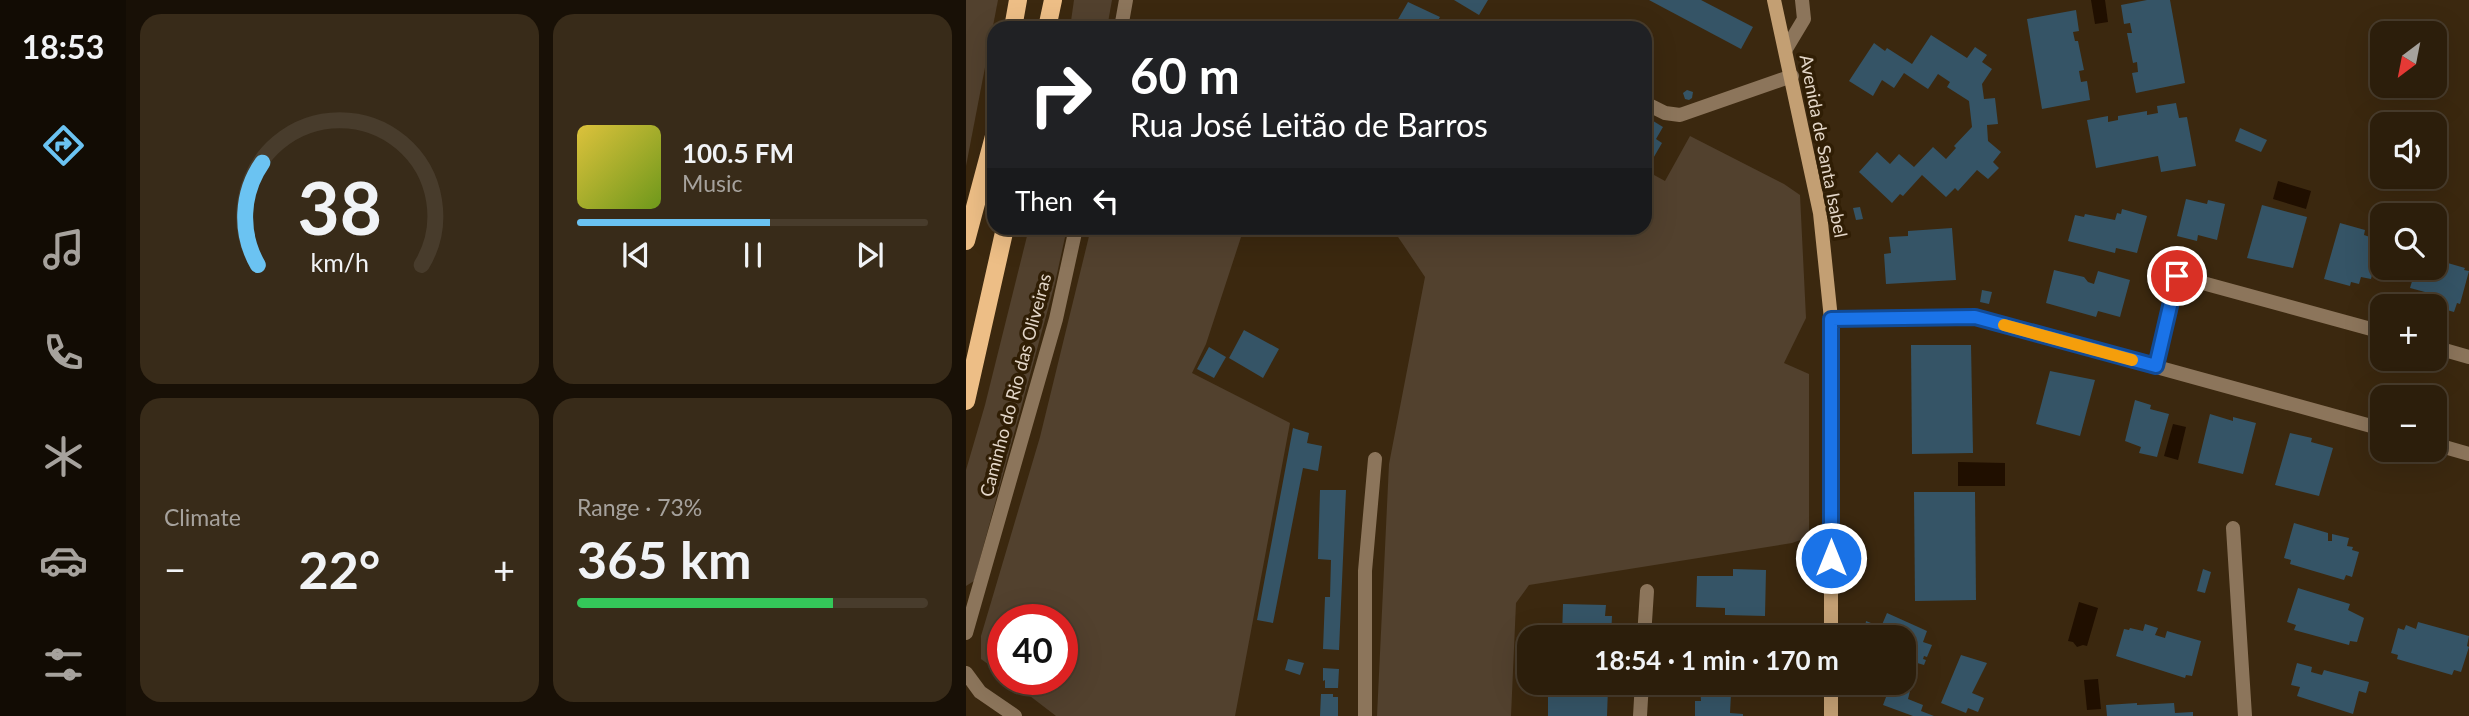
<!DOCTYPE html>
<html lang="en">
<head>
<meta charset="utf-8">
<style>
	:root { --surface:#2c1e0b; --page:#382b19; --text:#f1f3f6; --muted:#a6a29d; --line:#483c2c; --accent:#6bc3f2 }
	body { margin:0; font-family:Lato,sans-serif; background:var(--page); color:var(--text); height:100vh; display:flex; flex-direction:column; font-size:26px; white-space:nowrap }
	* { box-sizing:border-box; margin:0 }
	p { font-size:23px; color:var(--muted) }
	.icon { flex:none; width:38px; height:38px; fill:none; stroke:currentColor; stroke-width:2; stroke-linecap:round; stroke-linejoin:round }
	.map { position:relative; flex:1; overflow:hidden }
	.details { display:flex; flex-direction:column; gap:14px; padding:14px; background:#181006; width:840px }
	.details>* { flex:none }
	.hud { position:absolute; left:21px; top:21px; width:665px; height:214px; border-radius:21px; box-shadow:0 7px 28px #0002,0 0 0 2px var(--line); background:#202124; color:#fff; overflow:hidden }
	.needle { width:46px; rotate:212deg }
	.fabs { position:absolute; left:1404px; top:21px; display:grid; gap:14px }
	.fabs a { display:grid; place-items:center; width:77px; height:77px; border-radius:14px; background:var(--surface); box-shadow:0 7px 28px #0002,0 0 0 2px var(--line); font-size:35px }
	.speed { position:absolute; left:21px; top:604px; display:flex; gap:14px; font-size:35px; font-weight:700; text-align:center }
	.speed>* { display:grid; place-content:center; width:91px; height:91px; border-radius:50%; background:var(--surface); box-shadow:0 7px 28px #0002,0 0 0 2px var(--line); line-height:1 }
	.speed .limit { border:10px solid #d22; background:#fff; color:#111 }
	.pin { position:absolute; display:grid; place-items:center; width:60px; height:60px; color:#fff; margin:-30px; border:4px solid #fff; border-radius:50%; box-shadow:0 2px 7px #0007 }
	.me { position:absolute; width:77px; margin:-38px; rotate:0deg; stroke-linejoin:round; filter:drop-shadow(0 0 5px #0008) }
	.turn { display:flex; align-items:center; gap:24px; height:147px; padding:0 28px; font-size:32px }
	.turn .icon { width:91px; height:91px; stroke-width:2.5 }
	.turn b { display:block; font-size:49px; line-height:60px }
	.then { display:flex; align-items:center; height:66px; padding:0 28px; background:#0003; gap:14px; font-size:26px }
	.big { font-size:52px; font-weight:700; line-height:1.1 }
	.details .card { flex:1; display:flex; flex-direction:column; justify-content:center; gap:10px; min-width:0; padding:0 24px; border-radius:21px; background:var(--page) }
	.details .dial { align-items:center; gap:0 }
	.dial svg { height:182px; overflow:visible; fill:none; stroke:var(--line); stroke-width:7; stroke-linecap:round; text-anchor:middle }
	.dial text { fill:var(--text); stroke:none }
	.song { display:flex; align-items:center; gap:21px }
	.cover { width:84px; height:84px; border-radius:10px; background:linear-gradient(135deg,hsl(50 70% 55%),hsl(80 70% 35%)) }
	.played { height:7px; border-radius:4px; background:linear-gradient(90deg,var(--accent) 55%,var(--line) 55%) }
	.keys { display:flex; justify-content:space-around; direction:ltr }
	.heat { display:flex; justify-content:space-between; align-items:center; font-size:38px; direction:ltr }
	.charge { height:10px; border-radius:5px; background:linear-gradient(90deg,#34c759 73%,var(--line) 0) }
	.details .tiles { flex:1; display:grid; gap:14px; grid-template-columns:repeat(2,1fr) }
	.trip { position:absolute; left:551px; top:625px; width:399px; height:70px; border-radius:21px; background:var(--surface); box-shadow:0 7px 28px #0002,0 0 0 2px var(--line); font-weight:700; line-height:70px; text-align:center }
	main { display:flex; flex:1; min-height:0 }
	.dock { display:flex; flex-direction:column; width:126px; justify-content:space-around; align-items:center; background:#120c04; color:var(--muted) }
	.dock .icon { width:49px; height:49px }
	.dock .on { color:var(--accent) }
	.dock b { font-size:32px; color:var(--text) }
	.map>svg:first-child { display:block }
</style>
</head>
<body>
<main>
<nav class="dock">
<b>18:53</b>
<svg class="icon on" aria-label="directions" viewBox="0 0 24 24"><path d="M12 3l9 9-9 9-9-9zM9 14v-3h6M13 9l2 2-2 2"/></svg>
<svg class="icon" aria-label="music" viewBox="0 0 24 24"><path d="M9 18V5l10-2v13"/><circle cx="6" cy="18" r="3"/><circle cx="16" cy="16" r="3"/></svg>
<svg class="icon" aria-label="phone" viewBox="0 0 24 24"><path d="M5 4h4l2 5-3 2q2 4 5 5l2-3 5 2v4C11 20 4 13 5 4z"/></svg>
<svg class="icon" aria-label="climate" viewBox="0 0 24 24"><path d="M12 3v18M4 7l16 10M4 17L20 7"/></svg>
<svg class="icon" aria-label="car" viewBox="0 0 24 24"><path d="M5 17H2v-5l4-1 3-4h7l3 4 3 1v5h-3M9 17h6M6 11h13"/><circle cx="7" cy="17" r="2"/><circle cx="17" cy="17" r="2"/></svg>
<svg class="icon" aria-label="filters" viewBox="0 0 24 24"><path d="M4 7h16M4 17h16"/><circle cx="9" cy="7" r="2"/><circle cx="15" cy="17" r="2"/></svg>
</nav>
<section class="details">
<div class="tiles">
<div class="card dial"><svg viewBox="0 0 100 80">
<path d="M14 69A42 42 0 1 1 86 69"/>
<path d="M14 69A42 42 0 0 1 16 24" stroke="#6bc3f2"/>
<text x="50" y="56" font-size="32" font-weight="700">38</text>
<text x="50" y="72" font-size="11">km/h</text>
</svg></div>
<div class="card">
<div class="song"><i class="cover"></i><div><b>100.5 FM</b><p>Music</p></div></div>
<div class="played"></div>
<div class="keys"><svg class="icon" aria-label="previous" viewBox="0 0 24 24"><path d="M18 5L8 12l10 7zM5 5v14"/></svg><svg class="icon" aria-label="pause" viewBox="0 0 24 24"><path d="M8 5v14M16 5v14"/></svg><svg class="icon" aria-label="next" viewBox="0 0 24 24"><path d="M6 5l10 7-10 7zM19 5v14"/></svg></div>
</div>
<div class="card"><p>Climate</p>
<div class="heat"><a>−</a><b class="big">22°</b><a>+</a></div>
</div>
<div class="card"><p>Range · 73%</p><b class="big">365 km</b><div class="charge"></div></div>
</div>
</section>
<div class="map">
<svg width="1503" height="716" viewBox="0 0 1503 716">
	<rect width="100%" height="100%" fill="#3b280f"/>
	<g fill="#52412e">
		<polygon points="0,0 32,0 0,166"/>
		<polygon points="108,0 146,0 141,28 104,28"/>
		<polygon points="724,136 818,184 834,195 840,318 818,363 843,374 843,537 826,543 563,585 550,603 545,716 411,716 423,464 459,277 426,228 679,228 679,170 699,181"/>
		<polygon points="63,228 101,228 89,283 8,581 0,586 0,470 19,405"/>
		<polygon points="125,228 278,228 240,344 226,373 324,423 269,716 90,716 42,679 96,679 96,620 37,620 37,675 15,659 15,636 74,437"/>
	</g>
	<g fill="#200f00">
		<polygon points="1125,0 1139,0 1142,22 1129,24"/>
		<polygon points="1312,181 1345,191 1340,209 1307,199"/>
		<polygon points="1207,424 1220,427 1212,460 1198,456"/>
		<polygon points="992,462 1039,463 1039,486 992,486"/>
		<polygon points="1113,602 1132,608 1121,646 1117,645 1111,647 1107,642 1102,641"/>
		<polygon points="1132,679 1135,709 1121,710 1118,680"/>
	</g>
	<g fill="#355466">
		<polygon points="488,0 522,0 513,15"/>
		<polygon points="683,0 735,0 787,27 775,49"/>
		<polygon points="1181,0 1204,0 1219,83 1170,93 1166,73 1172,72 1171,62 1167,63 1161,33 1166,33 1164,23 1158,24 1155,5"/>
		<polygon points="442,2 474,17 468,28 427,28"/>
		<polygon points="1110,10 1113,31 1107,32 1109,41 1112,41 1118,70 1113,71 1115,82 1121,81 1124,100 1076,109 1061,19"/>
		<polygon points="965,35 1001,58 1009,47 1021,55 1016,62 1026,69 1016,84 1018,99 1029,98 1032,124 1021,125 1022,141 1035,152 1027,162 1033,168 1022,179 1011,170 992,191 989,188 980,197 956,175 937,196 934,194 926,203 893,172 911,152 924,164 933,154 948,167 967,147 980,159 990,148 988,146 1006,127 1003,101 981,87 984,82 972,74 962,89 938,73 928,88 916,80 907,96 883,81 908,43 919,51 921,48 946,64"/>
		<polygon points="721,90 727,92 726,98 723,100 719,99 717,93"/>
		<polygon points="1210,103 1213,118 1221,117 1230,166 1195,172 1192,156 1130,168 1121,120 1142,116 1142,122 1152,120 1152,116 1181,111 1181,115 1192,113 1191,106"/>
		<polygon points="679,116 697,127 690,139 696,143 685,162 679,158"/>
		<polygon points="1274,128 1301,140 1295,152 1269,141"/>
		<polygon points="1220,199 1241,204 1242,200 1259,204 1251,240 1232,235 1231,241 1211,236"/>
		<polygon points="1296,205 1341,217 1327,268 1281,258"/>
		<polygon points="894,207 897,219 890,220 887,208"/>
		<polygon points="1156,209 1181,216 1171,253 1150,248 1149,253 1102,241 1109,215 1118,217 1119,214 1149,220 1151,213 1155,214"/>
		<polygon points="1374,223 1399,230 1398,235 1407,238 1405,245 1413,247 1405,279 1395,277 1393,284 1385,282 1384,286 1358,279"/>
		<polygon points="986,228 990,280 920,284 918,254 925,253 923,237 942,236 942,231"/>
		<polygon points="1468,259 1499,268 1498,270 1503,271 1494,304 1491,303 1488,312 1456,303 1459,292 1444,288 1450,268 1468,268"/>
		<polygon points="1088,270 1118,277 1122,282 1128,284 1132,271 1164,280 1154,317 1132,311 1130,317 1080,303"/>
		<polygon points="1016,290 1026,292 1023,304 1014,302"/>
		<polygon points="278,330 313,349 297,378 263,358"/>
		<polygon points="945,345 1005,345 1007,453 946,454"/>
		<polygon points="243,347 260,357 248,378 231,369"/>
		<polygon points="1084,371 1129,380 1114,436 1070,424"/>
		<polygon points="1169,400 1185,405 1184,409 1203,414 1191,457 1173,453 1175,447 1159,441"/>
		<polygon points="1244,414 1267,421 1267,417 1290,423 1277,474 1232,463"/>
		<polygon points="327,428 343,433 341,443 356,446 352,471 337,468 307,623 291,620"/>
		<polygon points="1324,433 1346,438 1345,442 1367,448 1353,496 1309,485"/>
		<polygon points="354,490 380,490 373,650 357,649 359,597 364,597 365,560 352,559"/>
		<polygon points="948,492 1009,492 1010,600 949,601"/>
		<polygon points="1328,523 1362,533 1362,541 1366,541 1366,534 1383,538 1381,546 1387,547 1386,550 1393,552 1386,577 1380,575 1378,580 1324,564 1325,560 1318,558"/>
		<polygon points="767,569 800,570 799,616 759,615 759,608 730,607 731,576 767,576"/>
		<polygon points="1237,569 1245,572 1239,593 1231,591"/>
		<polygon points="1332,588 1384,604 1382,610 1398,618 1391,642 1384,641 1383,645 1328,630 1330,625 1321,622"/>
		<polygon points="597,604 640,605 639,616 646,616 645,637 596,637"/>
		<polygon points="921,613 961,631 957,642 966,645 961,657 958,656 957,659 960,660 958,665 938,659 938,637 905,637 898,634 900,621 915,627"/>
		<polygon points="1452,622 1503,636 1501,646 1503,647 1495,672 1488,670 1486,675 1431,659 1432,655 1425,653 1432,628 1438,630 1440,625 1450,629"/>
		<polygon points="1179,624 1192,628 1189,635 1199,638 1201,631 1235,641 1226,676 1220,675 1219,678 1150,656 1158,629 1163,630 1164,628 1177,631"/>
		<polygon points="995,655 1021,663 1006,693 1018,698 1012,712 1002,708 1000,713 975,703"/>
		<polygon points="322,659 338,663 334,675 319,670"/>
		<polygon points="1331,663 1346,667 1345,672 1356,675 1358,670 1403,682 1400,693 1393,691 1387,714 1331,696 1334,687 1325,685"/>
		<polygon points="357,668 373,669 372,688 359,688 359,680 357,681"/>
		<polygon points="727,682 816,682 816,687 802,687 802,694 765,694 764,713 777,714 777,716 729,716 729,701 735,701 734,685 727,685"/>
		<polygon points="925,684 944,691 942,699 957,705 955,711 968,716 947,716 917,705"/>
		<polygon points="582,687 642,688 641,716 582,716"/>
		<polygon points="355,694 367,694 367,697 372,697 372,716 354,716"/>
		<polygon points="1171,703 1171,705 1208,703 1209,713 1227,712 1227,716 1141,716 1140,705"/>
	</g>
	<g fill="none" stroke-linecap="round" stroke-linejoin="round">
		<g stroke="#8c755b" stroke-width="14">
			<polyline points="679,103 699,113 714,115 826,76"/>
			<polyline points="399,716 399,571 409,459"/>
		</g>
		<g stroke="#8c755b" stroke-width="14">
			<polyline points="155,28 160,0"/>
			<polyline points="820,49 838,19 836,0"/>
			<polyline points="865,319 1009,317 1416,429"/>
			<polyline points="1468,347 1503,357"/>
			<polyline points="1190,367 1211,276 1416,332"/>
			<polyline points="1468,444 1503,454"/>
			<polyline points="1267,528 1279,716"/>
			<polyline points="0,633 90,319 110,228"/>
			<polyline points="678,637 681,591"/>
			<polyline points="0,673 14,692 49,716"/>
			<polyline points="674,716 676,682"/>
		</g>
		<g stroke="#c39f73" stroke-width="14">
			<polyline points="808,0 854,213 865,319 865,637"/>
			<polyline points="865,682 865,716"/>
		</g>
		<g stroke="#edbe86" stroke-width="18">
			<polyline points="47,28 52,0"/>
			<polyline points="81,28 87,0"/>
			<polyline points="0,241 28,136"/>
			<polyline points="0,401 39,228"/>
		</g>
	</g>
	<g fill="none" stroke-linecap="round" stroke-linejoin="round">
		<g stroke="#114b97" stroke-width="18">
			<polyline id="route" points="865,558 865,319 1009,317 1190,366 1211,276"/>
		</g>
		<use href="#route" stroke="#1a73e8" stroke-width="12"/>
		<polyline stroke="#f59e0b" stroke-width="12" points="1038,325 1166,360"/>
	</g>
	<g text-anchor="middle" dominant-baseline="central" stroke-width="7" stroke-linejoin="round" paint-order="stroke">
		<g font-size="18" fill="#e4d7c9" stroke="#301e05">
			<text transform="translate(858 146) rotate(79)">Avenida de Santa Isabel</text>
			<text transform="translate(49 385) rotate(-75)">Caminho do Rio das Oliveiras</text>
		</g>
	</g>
</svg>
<div class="fabs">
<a><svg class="needle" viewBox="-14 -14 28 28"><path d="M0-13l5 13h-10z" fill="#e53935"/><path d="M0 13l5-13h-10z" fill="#a6a29d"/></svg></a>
<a><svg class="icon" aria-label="sound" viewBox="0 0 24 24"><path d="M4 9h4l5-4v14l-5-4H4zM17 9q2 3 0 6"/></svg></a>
<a><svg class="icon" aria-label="search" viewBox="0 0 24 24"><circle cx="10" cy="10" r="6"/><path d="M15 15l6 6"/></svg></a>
<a>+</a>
<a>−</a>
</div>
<div class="speed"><div class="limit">40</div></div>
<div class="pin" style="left:1211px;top:276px;background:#d93025"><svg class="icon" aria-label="arrive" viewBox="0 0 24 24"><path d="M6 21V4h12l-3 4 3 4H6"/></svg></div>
<svg class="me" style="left:865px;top:558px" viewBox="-20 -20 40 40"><circle r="17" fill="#1a73e8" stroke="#fff" stroke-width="3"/><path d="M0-11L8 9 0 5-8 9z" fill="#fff"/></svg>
<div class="trip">18:54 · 1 min · 170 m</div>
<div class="hud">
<div class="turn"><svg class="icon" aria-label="right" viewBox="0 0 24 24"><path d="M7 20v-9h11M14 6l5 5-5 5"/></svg><div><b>60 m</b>Rua José Leitão de Barros</div></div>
<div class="then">Then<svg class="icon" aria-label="left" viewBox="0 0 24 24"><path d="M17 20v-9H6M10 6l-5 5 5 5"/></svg></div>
</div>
</div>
</main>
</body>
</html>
